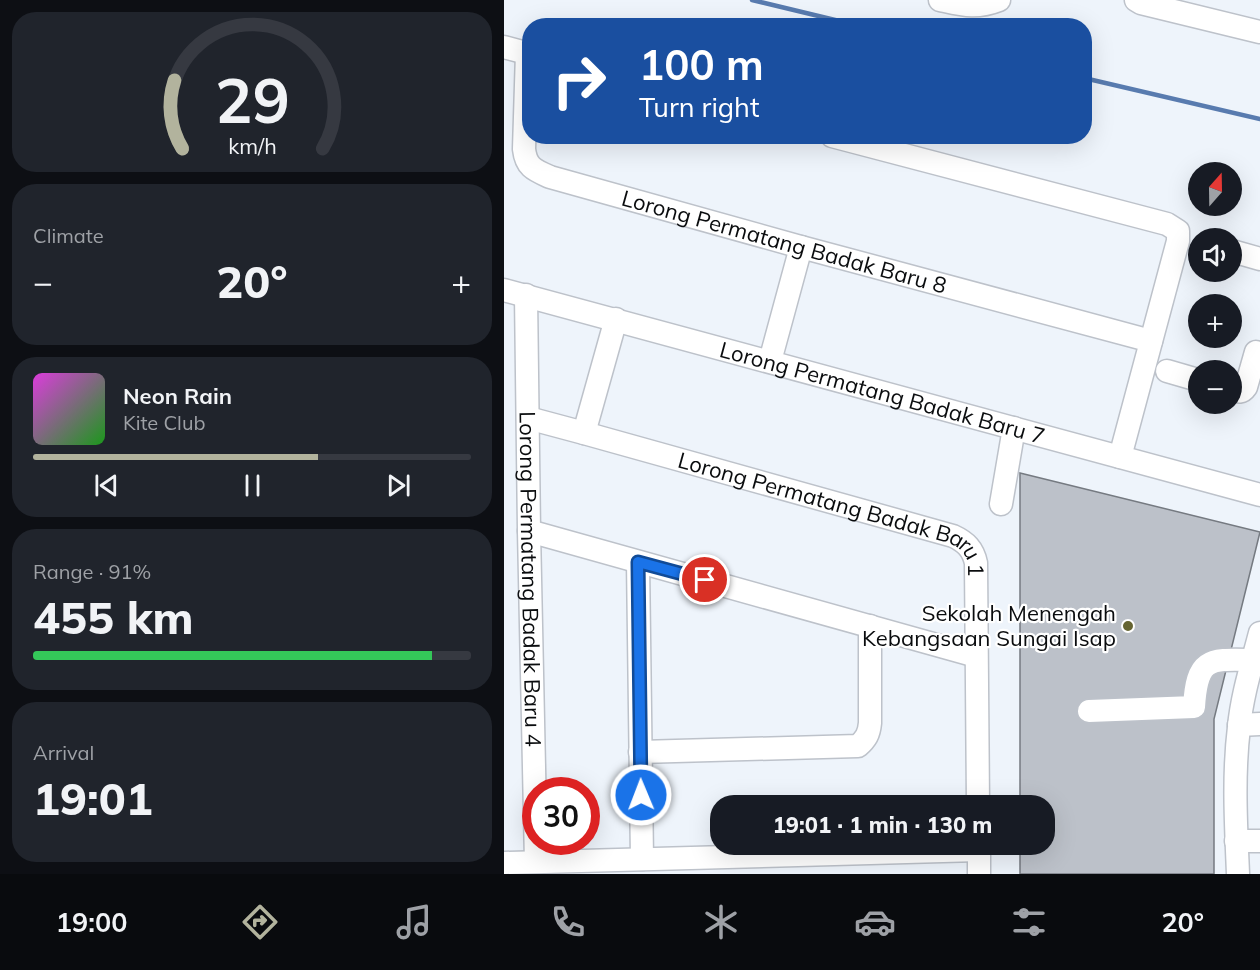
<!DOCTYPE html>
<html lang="en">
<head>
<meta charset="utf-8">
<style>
	:root { --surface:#171b24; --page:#20242c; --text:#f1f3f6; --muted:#9ea1a6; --line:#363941; --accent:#b2b39d }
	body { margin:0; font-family:Mulish,sans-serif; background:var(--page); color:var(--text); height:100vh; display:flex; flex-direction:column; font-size:22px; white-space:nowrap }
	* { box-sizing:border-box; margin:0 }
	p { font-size:20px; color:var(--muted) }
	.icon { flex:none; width:33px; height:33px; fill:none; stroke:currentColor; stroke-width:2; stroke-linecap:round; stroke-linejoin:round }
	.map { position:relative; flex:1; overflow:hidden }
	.side { display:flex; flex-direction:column; gap:12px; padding:12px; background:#0d0f14; width:504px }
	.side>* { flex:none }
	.guide { position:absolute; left:18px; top:18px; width:570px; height:126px; border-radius:24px; box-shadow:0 6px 24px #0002; background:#1a4fa0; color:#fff; overflow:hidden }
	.needle { width:39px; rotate:20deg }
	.fabs { position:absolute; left:684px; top:162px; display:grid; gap:12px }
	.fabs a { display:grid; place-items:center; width:54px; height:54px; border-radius:50%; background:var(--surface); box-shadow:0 6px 24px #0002; font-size:30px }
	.speed { position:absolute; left:18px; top:777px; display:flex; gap:12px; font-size:30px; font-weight:700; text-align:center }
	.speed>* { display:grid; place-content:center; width:78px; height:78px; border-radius:50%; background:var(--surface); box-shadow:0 6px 24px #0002; line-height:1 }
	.speed .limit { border:9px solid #d22; background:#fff; color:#111 }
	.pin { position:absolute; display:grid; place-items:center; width:51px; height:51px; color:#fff; margin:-26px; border:3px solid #fff; border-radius:50%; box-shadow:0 2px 6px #0007 }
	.me { position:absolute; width:66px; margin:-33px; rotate:359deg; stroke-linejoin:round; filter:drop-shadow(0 0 4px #0008) }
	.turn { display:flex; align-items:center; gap:21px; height:126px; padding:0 18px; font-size:27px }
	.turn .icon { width:78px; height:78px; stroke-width:2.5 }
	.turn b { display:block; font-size:42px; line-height:51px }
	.big { font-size:45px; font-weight:800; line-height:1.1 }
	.side .widget { flex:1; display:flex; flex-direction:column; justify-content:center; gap:9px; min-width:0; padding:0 21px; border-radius:24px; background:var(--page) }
	.side .dial { align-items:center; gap:0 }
	.dial svg { height:156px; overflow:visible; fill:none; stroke:var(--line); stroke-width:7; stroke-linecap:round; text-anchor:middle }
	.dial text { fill:var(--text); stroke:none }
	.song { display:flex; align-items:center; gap:18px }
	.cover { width:72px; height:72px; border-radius:9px; background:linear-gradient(135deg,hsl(300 70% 55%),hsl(120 70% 35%)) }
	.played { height:6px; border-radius:3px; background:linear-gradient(90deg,var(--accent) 65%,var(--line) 65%) }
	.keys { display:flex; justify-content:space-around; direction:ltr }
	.heat { display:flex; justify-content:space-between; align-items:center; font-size:33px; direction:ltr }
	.charge { height:9px; border-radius:4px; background:linear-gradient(90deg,#34c759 91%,var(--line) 0) }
	.trip { position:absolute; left:206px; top:795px; width:345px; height:60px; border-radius:24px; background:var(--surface); box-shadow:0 6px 24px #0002; font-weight:800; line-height:60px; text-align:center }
	.tab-bar { display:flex; height:96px; justify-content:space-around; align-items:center; background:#090b0e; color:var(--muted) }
	.tab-bar .icon { width:42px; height:42px }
	.tab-bar .current { color:var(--accent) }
	.tab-bar b { font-size:27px; color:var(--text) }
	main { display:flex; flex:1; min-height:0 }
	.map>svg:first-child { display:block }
</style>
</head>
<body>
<main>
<section class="side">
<div class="widget dial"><svg viewBox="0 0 100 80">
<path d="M14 69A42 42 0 1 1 86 69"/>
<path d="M14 69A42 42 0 0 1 10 34" stroke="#b2b39d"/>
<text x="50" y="56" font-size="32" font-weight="700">29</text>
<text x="50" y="72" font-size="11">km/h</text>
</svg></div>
<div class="widget"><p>Climate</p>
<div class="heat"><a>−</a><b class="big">20°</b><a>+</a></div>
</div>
<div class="widget">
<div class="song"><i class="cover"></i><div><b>Neon Rain</b><p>Kite Club</p></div></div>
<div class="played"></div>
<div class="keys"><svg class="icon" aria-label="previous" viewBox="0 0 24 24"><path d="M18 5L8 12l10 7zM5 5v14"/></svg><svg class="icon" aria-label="pause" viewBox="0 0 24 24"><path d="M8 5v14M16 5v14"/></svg><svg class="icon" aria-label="next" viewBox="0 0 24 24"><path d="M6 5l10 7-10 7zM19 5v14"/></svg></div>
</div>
<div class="widget"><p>Range · 91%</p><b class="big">455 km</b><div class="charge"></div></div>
<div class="widget"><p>Arrival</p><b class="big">19:01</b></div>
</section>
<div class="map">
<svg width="756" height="874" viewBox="0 0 756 874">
	<rect width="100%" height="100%" fill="#eef4fb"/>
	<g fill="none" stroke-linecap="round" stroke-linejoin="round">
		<g stroke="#587baf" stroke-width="4.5">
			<polyline points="248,0 356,26"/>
			<polyline points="580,78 756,119"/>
		</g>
	</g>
	<polygon fill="#bcc1c9" stroke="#757a81" stroke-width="1.5" points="516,473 756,532 710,719 710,874 516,874 516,844 540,844 540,806 516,806"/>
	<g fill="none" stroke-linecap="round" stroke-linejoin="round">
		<g stroke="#bdc2ca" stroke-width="25">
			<g id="minor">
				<path d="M436,0c23,5 36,9 59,0"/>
				<polyline points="632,0 637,3 756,32"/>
				<polyline points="0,47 26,54"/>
				<path id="s1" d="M23,53l-3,96c2,18 10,21 26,28l251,70 350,94"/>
				<polyline points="328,136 663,224 674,231 674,241 616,457"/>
				<polyline points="728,251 756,259"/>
				<path id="s2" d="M0,290l756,205"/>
				<path id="s3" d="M22,295l3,236 7,331"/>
				<polyline points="266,361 297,247"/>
				<polyline points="663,371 694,380"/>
				<path d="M728,390c6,2 10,3 14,-3l10,-35"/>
				<path id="s4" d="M24,418l56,15 369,103c13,6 20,13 23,27l2,243"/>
				<polyline points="80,433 112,319"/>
				<polyline points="497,504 510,428"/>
				<polyline points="25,531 472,656"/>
				<polyline points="134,562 138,859"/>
				<path d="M585,711l105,-4c3,-50 15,-48 59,-47"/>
				<polyline points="735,725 756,724"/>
				<path d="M136,752l218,-6c8,-7 11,-12 12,-23v-97"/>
				<polyline points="732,841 756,841"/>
				<polyline points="475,844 475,874"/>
				<polyline points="0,863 475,850"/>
				<path d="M734,874c-2,-49 -5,-98 1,-147 3,-32 13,-63 21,-94"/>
			</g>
		</g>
		<use href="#minor" stroke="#fff" stroke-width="22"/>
	</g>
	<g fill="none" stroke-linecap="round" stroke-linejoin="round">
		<g stroke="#114b97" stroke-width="15">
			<polyline id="route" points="137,795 134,562 201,580"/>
		</g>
		<use href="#route" stroke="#1a73e8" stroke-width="10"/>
	</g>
	<circle fill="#656431" stroke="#fff" stroke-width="2" cx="624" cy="626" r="6"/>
	<g text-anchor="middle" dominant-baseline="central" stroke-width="4.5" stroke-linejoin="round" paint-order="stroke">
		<g font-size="22" fill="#0a0c0e" stroke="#fff">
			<text stroke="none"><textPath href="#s1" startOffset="380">Lorong Permatang Badak Baru 8</textPath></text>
			<text stroke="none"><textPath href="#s2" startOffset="392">Lorong Permatang Badak Baru 7</textPath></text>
			<text stroke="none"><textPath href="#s4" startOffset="324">Lorong Permatang Badak Baru 1</textPath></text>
			<text stroke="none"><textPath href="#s3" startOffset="284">Lorong Permatang Badak Baru 4</textPath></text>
		</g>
		<g font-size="22" fill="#0a0c0e" stroke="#fff" text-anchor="end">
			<text x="612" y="613">Sekolah Menengah<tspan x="612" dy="25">Kebangsaan Sungai Isap</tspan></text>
		</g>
	</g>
</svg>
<div class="fabs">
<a><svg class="needle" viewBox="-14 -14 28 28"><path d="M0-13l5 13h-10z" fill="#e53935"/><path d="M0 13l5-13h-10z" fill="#9ea1a6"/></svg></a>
<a><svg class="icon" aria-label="sound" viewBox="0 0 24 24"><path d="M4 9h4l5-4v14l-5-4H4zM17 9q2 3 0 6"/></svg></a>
<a>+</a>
<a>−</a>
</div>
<div class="speed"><div class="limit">30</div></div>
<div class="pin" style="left:201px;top:580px;background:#d93025"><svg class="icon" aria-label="arrive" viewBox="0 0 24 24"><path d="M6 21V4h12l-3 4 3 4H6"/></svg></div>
<svg class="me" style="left:137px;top:795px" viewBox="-20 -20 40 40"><circle r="17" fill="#1a73e8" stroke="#fff" stroke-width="3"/><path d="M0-11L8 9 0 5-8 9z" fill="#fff"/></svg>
<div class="trip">19:01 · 1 min · 130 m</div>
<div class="guide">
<div class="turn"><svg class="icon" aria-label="right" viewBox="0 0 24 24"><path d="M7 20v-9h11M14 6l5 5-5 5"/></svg><div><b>100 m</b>Turn right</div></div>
</div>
</div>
</main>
<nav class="tab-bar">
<b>19:00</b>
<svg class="icon current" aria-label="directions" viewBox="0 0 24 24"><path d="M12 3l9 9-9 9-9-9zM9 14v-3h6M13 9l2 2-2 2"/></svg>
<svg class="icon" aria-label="music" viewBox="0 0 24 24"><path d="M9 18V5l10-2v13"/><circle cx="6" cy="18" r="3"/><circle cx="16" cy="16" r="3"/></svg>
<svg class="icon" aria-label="phone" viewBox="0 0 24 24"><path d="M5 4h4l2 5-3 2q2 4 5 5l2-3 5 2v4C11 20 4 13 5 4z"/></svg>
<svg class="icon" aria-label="climate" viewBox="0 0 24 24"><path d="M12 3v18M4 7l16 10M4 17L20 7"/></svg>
<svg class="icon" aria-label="car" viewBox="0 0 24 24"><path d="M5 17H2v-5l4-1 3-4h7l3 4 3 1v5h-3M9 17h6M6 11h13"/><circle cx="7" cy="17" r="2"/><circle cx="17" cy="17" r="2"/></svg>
<svg class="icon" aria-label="filters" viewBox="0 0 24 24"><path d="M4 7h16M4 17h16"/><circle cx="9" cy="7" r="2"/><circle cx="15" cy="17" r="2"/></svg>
<b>20°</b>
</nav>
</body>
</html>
